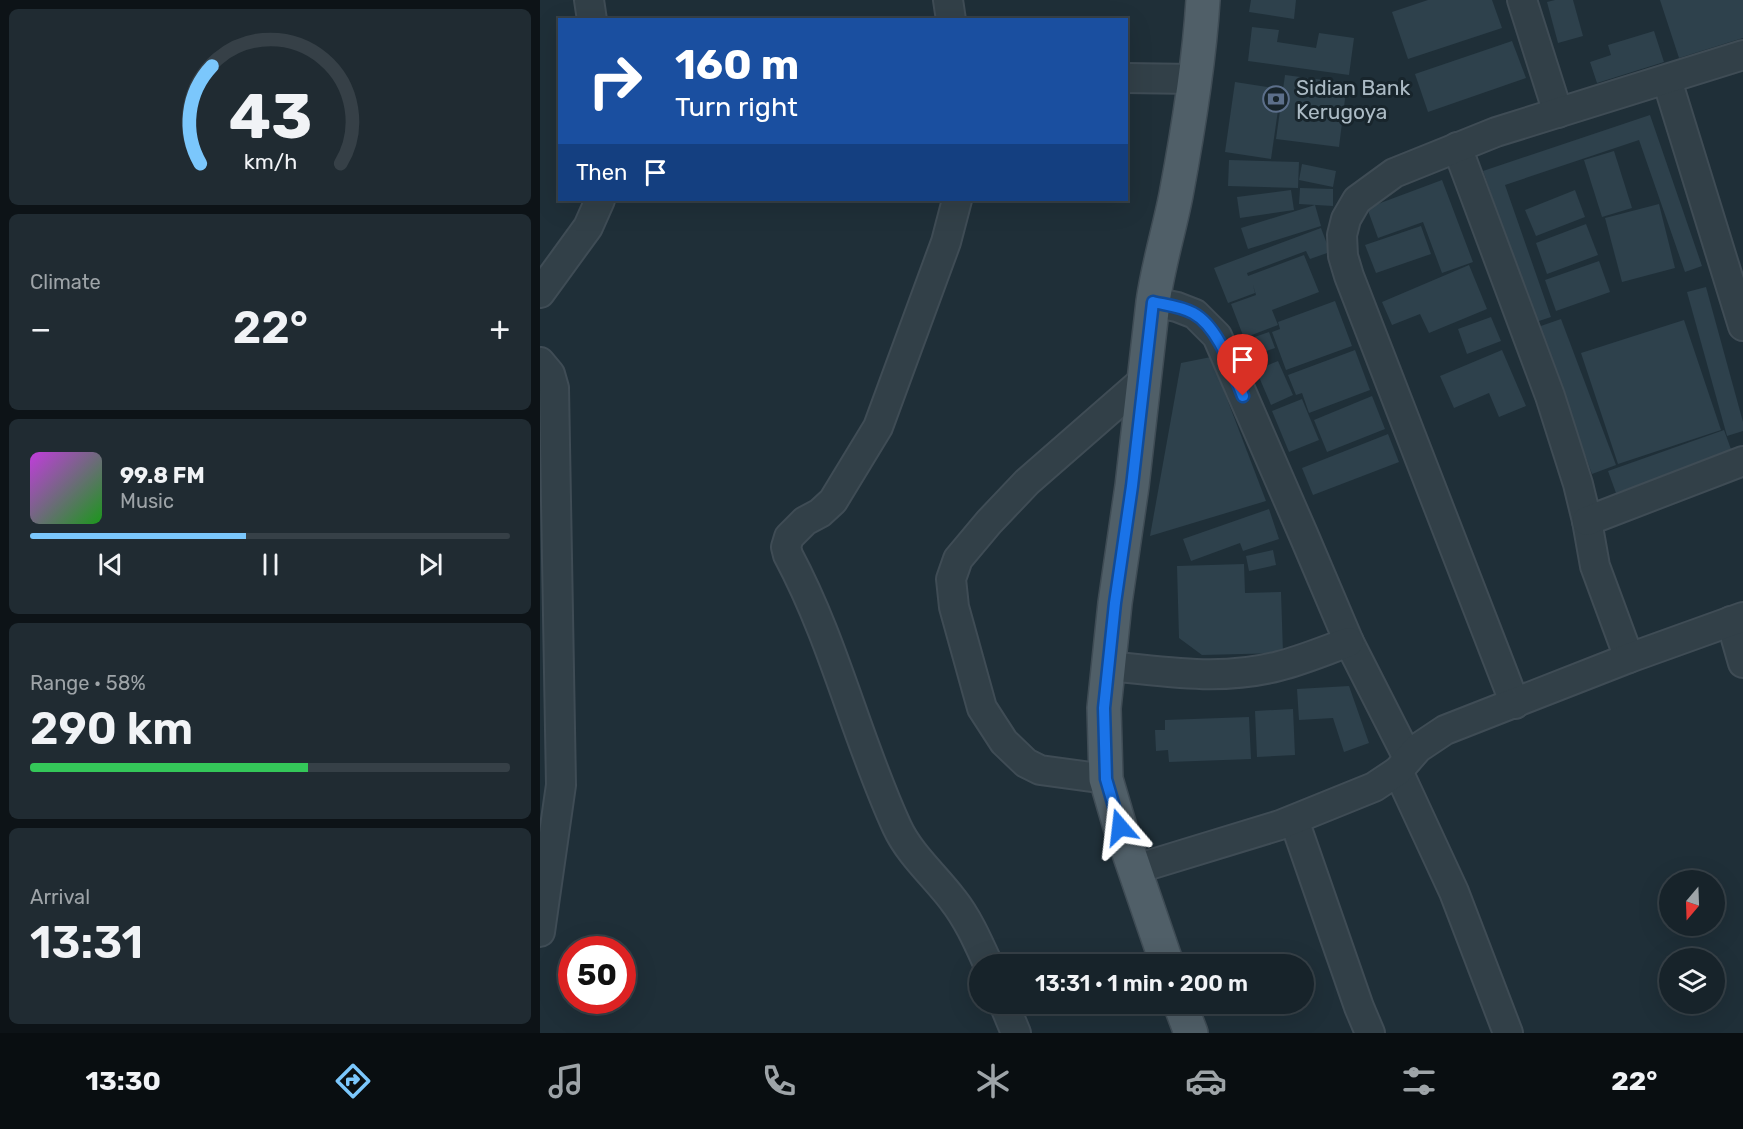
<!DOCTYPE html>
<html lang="en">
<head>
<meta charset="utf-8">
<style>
	:root { --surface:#17232a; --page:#202b32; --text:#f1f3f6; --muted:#9ea4a8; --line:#364047; --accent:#7bc7fc }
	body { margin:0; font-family:Rubik,sans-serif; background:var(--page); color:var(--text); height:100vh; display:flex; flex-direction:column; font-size:22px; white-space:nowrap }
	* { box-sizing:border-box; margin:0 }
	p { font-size:20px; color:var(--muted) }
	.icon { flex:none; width:33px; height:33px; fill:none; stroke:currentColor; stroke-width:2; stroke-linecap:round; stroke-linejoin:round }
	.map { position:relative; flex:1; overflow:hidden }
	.sheet { display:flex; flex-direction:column; gap:9px; padding:9px; background:#0d1317; width:540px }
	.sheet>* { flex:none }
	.top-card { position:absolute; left:18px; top:18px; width:570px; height:183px; border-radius:0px; box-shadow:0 6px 24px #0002,0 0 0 2px var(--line); background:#1a4fa0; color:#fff; overflow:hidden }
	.needle { width:39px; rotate:199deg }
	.controls { position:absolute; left:1119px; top:870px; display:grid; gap:12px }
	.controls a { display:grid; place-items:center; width:66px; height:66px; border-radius:50%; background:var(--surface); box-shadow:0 6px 24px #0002,0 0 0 2px var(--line); font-size:30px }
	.speed { position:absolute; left:18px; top:936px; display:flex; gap:12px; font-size:30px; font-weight:700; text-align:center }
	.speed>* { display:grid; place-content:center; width:78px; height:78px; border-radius:50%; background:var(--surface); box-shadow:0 6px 24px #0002,0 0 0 2px var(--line); line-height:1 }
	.speed .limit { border:9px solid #d22; background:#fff; color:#111 }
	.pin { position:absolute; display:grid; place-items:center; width:51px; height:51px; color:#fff; margin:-62px -26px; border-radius:50% 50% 50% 0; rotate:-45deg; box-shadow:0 0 6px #0007 }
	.pin .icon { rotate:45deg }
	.me { position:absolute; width:66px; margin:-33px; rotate:343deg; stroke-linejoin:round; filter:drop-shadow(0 0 4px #0008) }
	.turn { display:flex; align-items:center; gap:21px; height:126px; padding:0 18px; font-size:27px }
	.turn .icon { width:78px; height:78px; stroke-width:2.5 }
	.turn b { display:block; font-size:42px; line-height:51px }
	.then { display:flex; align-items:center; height:57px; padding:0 18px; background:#0003; gap:12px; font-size:22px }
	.big { font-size:45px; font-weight:600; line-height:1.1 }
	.sheet .card { flex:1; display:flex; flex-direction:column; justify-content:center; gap:9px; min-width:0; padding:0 21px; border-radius:9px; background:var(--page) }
	.sheet .dial { align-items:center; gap:0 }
	.dial svg { height:156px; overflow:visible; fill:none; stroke:var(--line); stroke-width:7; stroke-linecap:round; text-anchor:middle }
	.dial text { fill:var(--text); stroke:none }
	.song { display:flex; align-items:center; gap:18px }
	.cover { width:72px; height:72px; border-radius:9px; background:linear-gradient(135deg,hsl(290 70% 55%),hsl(120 70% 35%)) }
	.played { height:6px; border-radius:3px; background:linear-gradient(90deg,var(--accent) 45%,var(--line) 45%) }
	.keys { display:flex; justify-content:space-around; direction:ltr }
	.heat { display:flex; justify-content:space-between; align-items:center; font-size:33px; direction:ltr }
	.charge { height:9px; border-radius:4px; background:linear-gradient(90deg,#34c759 58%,var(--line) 0) }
	.trip { position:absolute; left:429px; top:954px; width:345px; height:60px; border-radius:30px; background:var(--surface); box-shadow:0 6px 24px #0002,0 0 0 2px var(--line); font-weight:600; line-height:60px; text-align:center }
	.dock { display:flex; height:96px; justify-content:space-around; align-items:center; background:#090e11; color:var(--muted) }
	.dock .icon { width:42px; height:42px }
	.dock .selected { color:var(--accent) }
	.dock b { font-size:27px; color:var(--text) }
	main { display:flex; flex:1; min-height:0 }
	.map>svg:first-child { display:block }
</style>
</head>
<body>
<main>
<section class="sheet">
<div class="card dial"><svg viewBox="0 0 100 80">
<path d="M14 69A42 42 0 1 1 86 69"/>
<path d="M14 69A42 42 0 0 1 20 19" stroke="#7bc7fc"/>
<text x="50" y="56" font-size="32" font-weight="700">43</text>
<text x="50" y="72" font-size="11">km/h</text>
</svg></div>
<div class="card"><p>Climate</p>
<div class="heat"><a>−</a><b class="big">22°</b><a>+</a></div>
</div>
<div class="card">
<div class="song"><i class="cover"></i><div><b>99.8 FM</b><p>Music</p></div></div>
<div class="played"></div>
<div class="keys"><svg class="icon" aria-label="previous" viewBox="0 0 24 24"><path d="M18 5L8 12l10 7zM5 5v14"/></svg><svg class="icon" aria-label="pause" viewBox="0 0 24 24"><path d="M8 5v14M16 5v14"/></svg><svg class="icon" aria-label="next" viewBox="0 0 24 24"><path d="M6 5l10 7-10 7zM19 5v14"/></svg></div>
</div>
<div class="card"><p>Range · 58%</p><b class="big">290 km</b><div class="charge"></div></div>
<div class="card"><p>Arrival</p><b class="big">13:31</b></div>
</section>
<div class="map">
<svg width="1203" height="1033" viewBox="0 0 1203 1033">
	<rect width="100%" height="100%" fill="#1f2f38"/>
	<g fill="#2e414c">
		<polygon points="711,0 756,0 754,19 709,12"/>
		<polygon points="888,0 952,0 962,28 868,59 852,12"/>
		<polygon points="1015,0 1033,0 1043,36 1018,43 1007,2"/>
		<polygon points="1120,0 1203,0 1203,38 1139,58"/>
		<polygon points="712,27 739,30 737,42 776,48 779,33 814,38 809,75 708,61"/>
		<polygon points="1114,31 1124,62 1057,83 1050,62 1071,55 1068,45"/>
		<polygon points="972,41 986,78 888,112 875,74"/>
		<polygon points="745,75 807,83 799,147 736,139"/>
		<polygon points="695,82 741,89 731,159 685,152"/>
		<polygon points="1110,115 1162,266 1145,272 1099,140 965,185 1011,317 996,322 943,171"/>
		<polygon points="1074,151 1092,208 1062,217 1044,160"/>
		<polygon points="689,160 759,162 758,188 688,186"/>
		<polygon points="762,164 796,171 793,187 759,180"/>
		<polygon points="902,180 933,262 902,273 883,222 838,238 827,208"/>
		<polygon points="760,188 793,189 793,206 759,204"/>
		<polygon points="751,190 754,210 700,218 697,197"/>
		<polygon points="1035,190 1045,217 996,236 985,210"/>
		<polygon points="1119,204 1135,268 1082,282 1065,218"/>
		<polygon points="775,205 781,226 708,249 701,228"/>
		<polygon points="1046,224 1058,255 1007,274 996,243"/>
		<polygon points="881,226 891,254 836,273 825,245"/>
		<polygon points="781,228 790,252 770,259 766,251 707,273 708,276 764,255 779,292 732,310 738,325 704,338 691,304 716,295 713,285 715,293 688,303 674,268"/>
		<polygon points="1059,261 1070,292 1016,311 1005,280"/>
		<polygon points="929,265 947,309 889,333 880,314 852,325 842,302"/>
		<polygon points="1166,287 1203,422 1203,431 1187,436 1147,292"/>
		<polygon points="795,301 812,346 746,370 732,332 740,329 738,322"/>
		<polygon points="951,317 961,341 927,354 918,329"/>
		<polygon points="1021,319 1076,465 1052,474 998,327"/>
		<polygon points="1144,320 1181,430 1078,464 1041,353"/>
		<polygon points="729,332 735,348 712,356 706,340"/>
		<polygon points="815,350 830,390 769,413 762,393 756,395 748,375"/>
		<polygon points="962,350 986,406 959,417 949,393 914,408 900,376"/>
		<polygon points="671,357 726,501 610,536 641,363"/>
		<polygon points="738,361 753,395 731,405 716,370"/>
		<polygon points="832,396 845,429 787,452 774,420"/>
		<polygon points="762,399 779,440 749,452 732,411"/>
		<polygon points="1184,430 1192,452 1076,493 1068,471"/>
		<polygon points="848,434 859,462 773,495 762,468"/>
		<polygon points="729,509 739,539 703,551 700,543 651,561 643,539"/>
		<polygon points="733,550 736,565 709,571 706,556"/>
		<polygon points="704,564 705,593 741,592 743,653 662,655 639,638 637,566"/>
		<polygon points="809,686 829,743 804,752 793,718 759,720 757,689"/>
		<polygon points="753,709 755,755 717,757 715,711"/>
		<polygon points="709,717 711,759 629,762 628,750 616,751 615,730 625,730 625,720"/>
	</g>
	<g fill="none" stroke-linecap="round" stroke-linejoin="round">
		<g stroke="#3f4c55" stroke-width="32">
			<g id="minor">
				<polyline points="49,0 52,20"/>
				<polyline points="408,0 411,20"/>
				<polyline points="982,0 1018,113"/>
				<polyline points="586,78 654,79"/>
				<polyline points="1127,80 1203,326"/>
				<polyline points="917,147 1010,396 1038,484 1047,521 1055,566 1089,658"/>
				<path d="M417,200l-11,42 -68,185 -45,74 -13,12 -15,8 -16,16 -3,10 2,8c47,88 68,183 109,272 13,28 38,49 56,73 15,19 25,42 35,64"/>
				<polyline points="0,293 48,227 60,200"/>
				<polyline points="613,302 637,307 655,314 677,336 764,536 809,642 868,758"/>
				<polyline points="0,362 10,374 14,388 21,785 0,932"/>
				<polyline points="1047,521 1203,461"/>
				<polyline points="1191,621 1203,663"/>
				<path d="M569,666c56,6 114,15 170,0 24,-6 47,-16 70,-24"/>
				<polyline points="975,704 809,276 803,256 802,235 806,219 817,200 854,173 956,132 1203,55"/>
				<polyline points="858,771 914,892 968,1033"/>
				<polyline points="566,779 500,770 486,763 464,742 442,708 414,607 411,579 418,559 449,522 487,482 605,379"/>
				<polyline points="754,820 819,1007 830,1033"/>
				<polyline points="596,869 740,825 834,787 858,771 878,748 905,730 1089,658 1203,617"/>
				<polyline points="464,1004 476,1033"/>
			</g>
		</g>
		<g stroke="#3f4c55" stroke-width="36">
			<g id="major">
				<path d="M627,964l-47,-137 -14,-48 -2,-71 11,-105 17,-117 21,-184c5,-36 16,-71 23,-107 12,-64 23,-130 27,-195"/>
				<polyline points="640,1004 651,1033"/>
			</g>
		</g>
		<use href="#minor" stroke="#324048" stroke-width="28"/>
		<use href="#major" stroke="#505f68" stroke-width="33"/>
	</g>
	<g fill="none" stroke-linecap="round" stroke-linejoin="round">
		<g stroke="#114b97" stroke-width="15">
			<path id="route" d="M580,827l-14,-48 -2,-71 11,-105 17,-117 21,-184c13,3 27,4 40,11 26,14 39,57 50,83"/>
		</g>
		<use href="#route" stroke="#1a73e8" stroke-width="10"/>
	</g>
	<defs>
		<g id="bank-ring" transform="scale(1.35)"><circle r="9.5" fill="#18252c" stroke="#5c6f8a" stroke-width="1.5"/><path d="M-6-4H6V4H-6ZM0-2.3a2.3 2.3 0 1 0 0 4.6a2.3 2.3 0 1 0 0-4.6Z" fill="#5c6f8a"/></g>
	</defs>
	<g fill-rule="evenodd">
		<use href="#bank-ring" x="736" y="99"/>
	</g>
	<g text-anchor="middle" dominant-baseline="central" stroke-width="6" stroke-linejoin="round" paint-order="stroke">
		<g font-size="21" fill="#acbbc5" stroke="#18252c" text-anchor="start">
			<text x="756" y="87">Sidian Bank<tspan x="756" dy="24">Kerugoya</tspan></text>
		</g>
	</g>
</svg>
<div class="controls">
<a><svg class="needle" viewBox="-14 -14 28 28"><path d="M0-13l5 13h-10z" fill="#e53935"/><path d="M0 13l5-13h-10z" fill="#9ea4a8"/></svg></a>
<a><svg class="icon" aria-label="layers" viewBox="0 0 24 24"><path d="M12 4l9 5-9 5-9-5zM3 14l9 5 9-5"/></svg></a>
</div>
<div class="speed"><div class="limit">50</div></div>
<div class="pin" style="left:703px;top:396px;background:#d93025"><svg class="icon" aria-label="arrive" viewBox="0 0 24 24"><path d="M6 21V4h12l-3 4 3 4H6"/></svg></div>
<svg class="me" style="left:580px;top:827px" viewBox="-20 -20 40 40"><path d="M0-17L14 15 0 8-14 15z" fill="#1a73e8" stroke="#fff" stroke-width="4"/></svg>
<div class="trip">13:31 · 1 min · 200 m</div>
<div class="top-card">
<div class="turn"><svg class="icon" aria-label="right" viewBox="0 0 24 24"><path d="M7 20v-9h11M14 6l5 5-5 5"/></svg><div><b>160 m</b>Turn right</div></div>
<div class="then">Then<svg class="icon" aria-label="arrive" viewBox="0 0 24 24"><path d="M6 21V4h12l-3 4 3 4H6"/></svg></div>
</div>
</div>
</main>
<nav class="dock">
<b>13:30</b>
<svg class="icon selected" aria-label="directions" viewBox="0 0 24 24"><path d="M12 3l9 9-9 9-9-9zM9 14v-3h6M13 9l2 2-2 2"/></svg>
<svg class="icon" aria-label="music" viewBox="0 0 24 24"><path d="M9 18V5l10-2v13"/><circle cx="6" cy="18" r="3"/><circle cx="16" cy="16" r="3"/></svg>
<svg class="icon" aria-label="phone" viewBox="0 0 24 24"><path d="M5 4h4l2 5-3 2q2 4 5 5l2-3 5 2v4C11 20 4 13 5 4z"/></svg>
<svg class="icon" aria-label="climate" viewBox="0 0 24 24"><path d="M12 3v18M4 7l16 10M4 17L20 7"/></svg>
<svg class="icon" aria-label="car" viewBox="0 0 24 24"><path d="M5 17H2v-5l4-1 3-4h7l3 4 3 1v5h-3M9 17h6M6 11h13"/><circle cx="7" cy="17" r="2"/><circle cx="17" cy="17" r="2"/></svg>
<svg class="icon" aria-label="filters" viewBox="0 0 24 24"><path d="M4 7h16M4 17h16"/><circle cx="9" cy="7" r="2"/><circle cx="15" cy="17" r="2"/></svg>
<b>22°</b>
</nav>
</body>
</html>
